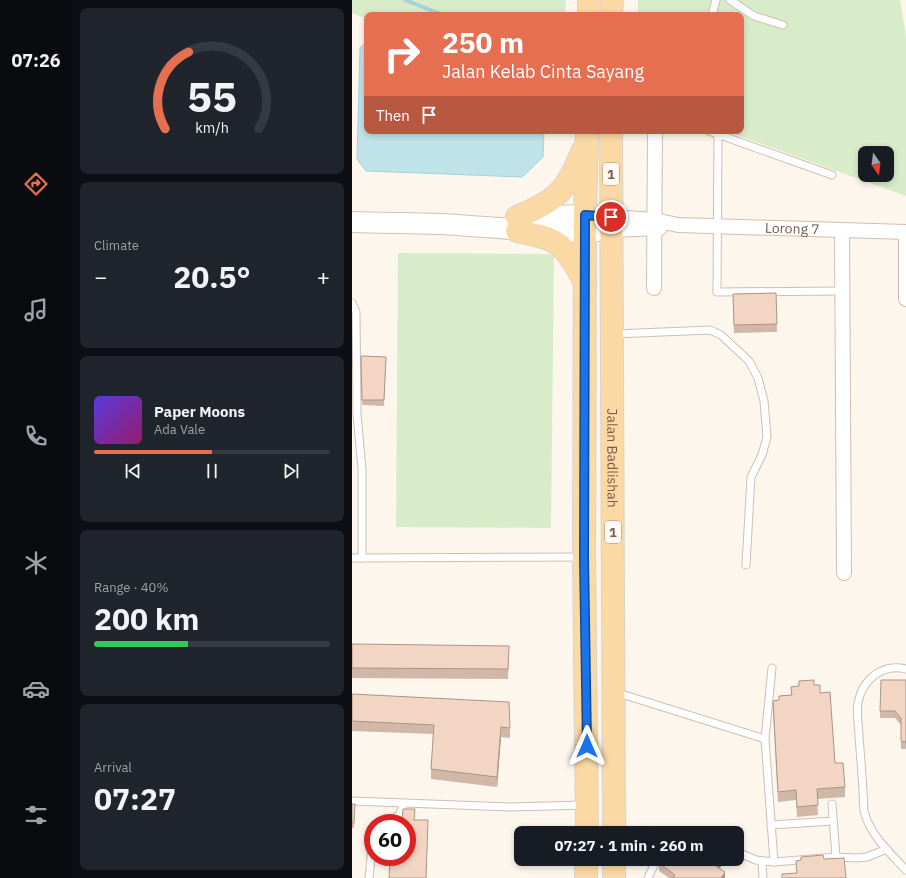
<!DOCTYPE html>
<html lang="en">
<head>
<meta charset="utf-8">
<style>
	:root { --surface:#171b24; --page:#20242c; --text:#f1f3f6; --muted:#9ea1a6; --line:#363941; --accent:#e76f51 }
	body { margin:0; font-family:"IBM Plex Sans",sans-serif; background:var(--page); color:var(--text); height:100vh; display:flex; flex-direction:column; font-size:15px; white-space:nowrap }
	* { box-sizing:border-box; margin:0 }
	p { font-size:13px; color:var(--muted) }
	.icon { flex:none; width:22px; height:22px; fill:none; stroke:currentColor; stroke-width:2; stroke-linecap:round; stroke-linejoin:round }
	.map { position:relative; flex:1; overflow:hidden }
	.drawer { display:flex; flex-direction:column; gap:8px; padding:8px; background:#0d0f14; width:280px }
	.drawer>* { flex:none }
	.banner { position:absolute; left:12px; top:12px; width:380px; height:122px; border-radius:8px; box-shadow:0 2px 6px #0003; background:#e76f51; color:#fff; overflow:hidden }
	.needle { width:26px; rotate:166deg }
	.controls { position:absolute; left:506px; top:146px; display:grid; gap:8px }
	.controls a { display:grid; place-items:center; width:36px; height:36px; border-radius:8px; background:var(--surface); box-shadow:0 2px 6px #0003; font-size:20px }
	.speed { position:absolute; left:12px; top:814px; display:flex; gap:8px; font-size:20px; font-weight:700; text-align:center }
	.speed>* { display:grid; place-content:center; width:52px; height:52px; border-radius:50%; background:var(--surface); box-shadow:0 2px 6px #0003; line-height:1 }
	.speed .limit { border:6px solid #d22; background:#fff; color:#111 }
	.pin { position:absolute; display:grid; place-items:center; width:34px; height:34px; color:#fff; margin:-17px; border:2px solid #fff; border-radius:50%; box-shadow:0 1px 4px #0007 }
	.me { position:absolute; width:44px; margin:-22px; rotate:0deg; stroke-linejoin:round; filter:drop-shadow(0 0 3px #0008) }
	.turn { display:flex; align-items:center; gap:14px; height:84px; padding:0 12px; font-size:18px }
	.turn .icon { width:52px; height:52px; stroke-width:2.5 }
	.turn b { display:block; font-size:28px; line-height:34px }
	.then { display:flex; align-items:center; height:38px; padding:0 12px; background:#0003; gap:8px; font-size:15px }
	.big { font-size:30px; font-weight:800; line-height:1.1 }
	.drawer .widget { flex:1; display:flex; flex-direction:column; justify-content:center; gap:6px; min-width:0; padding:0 14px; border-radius:8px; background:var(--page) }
	.drawer .dial { align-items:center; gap:0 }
	.dial svg { height:104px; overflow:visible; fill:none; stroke:var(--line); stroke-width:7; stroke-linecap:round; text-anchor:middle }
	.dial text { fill:var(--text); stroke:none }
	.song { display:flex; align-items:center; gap:12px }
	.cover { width:48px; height:48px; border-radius:6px; background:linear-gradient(135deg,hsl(250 70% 55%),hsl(320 70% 35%)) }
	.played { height:4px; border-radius:2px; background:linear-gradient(90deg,var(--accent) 50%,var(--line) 50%) }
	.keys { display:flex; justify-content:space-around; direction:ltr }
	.heat { display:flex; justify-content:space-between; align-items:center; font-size:22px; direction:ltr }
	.charge { height:6px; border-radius:3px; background:linear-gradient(90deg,#34c759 40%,var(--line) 0) }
	.trip { position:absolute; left:162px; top:826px; width:230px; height:40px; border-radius:8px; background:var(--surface); box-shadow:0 2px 6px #0003; font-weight:800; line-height:40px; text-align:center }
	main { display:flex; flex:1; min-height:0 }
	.tab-bar { display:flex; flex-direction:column; width:72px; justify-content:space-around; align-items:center; background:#090b0e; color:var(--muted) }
	.tab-bar .icon { width:28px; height:28px }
	.tab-bar .on { color:var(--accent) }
	.tab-bar b { font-size:18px; color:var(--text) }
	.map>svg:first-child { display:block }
</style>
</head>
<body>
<main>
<nav class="tab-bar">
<b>07:26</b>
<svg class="icon on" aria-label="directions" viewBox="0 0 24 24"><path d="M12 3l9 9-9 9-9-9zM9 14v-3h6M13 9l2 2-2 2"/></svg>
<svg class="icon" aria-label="music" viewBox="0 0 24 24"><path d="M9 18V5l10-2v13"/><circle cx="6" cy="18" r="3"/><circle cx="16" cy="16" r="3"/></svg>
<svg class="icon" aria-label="phone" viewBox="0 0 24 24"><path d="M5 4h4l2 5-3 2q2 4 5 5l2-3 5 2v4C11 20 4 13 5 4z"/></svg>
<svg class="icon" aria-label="climate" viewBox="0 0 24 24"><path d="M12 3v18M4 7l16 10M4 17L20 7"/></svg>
<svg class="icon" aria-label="car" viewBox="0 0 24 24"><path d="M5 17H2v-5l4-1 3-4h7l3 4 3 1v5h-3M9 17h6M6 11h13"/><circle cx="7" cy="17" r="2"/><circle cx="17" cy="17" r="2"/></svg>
<svg class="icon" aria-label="filters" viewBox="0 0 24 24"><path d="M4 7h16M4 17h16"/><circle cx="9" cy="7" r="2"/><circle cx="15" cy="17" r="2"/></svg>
</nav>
<section class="drawer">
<div class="widget dial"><svg viewBox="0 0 100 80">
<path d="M14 69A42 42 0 1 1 86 69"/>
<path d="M14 69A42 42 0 0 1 32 10" stroke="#e76f51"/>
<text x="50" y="56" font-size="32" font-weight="700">55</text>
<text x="50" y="72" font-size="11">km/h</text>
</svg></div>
<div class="widget"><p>Climate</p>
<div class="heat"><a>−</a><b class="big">20.5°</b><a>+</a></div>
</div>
<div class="widget">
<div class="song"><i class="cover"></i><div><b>Paper Moons</b><p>Ada Vale</p></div></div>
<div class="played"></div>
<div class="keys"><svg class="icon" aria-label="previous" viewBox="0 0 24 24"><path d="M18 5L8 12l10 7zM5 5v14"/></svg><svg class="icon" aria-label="pause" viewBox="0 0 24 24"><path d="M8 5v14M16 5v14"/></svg><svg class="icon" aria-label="next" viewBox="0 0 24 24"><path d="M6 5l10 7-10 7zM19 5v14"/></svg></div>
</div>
<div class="widget"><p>Range · 40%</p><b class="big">200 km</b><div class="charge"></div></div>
<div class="widget"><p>Arrival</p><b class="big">07:27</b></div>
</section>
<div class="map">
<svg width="554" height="878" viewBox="0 0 554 878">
	<rect width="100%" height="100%" fill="#fdf6ec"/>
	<g fill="#d8ecc9" fill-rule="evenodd">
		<polygon points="0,0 214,0 213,15 15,15 15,19 0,13"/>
		<path d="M286,0h262l6,36v160l-180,-65h15v-116h-103zM513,153h22v22h-22z"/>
		<polygon points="46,253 202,254 199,528 44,527"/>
	</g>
	<polygon fill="#bfe3e8" stroke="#a5d3da" points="15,42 15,131 192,131 191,157 170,177 14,171 5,159 8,48"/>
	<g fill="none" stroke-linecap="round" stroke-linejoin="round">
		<polyline stroke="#a5d3da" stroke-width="4" points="53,0 91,15"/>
		<g stroke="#d1beb0" stroke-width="9">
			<g id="lane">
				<polyline points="378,0 402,16 431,25"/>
				<polyline points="360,15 364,0"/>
				<polyline points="357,131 480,175"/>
				<polyline points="366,134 365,292 490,291"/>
				<polyline points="0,303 4,312 5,414 10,469 10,558"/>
				<polyline points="262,334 358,330 369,335 397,361 406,378 412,401 415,437 410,455 399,477 394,565"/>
				<polyline points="0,558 230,557"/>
				<path d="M554,669c-24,-6 -44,11 -48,34 -2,11 1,23 1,34 2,24 4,49 5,74 6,24 25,41 42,59"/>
				<polyline points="263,692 413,739 422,862"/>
				<polyline points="413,739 420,668"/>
				<polyline points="0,801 158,807 233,805"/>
				<polyline points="480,804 484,857"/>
				<polyline points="36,823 47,815 52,804"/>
				<polyline points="419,825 481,821"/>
				<polyline points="330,833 339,831 350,833"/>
				<polyline points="385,852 404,860 422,862 484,857 505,858 515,857 535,849"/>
				<polyline points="410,862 411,878"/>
				<polyline points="17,878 21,837"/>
				<polyline points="296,878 305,859"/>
			</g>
		</g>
		<g stroke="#d1beb0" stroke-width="16">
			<g id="street">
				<path id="s1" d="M259,217l43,3 24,5 228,7"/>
				<polyline points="259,230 308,228"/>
				<polyline points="490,231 492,573"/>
				<polyline points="554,232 554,299"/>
				<polyline points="302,288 303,131"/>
			</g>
		</g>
		<g stroke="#d6c0b0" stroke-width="22">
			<g id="secondary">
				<polyline points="166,217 233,215 259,217"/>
				<path d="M0,222c29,1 59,1 89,2 57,3 113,11 170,6"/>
			</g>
		</g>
		<g stroke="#dad1cd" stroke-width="24">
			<g id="primary">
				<polyline points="237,15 237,0"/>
				<polyline points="259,15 260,0"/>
				<path id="s2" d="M259,131l3,702"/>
				<path d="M165,217c22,-9 43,-19 54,-41 5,-8 8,-18 12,-26"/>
				<path d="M165,231c13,3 30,5 41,13 12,9 20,26 27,38"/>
				<polyline points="235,833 232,557 233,215 235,131"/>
				<polyline points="262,859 262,878"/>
				<polyline points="234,878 234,859"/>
			</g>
		</g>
		<use href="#lane" stroke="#fff" stroke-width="7"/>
		<use href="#street" stroke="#fff" stroke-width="14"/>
		<use href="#secondary" stroke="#fff" stroke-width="20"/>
		<use href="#primary" stroke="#fbd9a5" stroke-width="22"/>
	</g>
	<g fill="#d1b7a8">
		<polygon points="424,293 425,332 382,333 381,294"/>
		<polygon points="9,356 34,357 32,406 10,405"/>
		<polygon points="0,644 157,656 156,679 0,678"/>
		<polygon points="529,680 554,680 554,749 549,749 549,725 543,718 528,718"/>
		<polygon points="447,681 462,685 468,693 483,763 493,787 493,797 465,799 466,815 445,817 444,800 426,802 421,710 421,701 427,700 427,696 439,695 439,687 447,686"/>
		<polygon points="0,694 158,728 158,738 149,737 145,787 79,779 79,769 81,734 0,731"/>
		<polygon points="0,804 3,804 2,828 0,828"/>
		<polygon points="372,859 372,862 368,868 373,878 317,878 307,871 307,863"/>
	</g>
	<g fill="#aa9588">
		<polygon points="149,727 149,737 145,787 145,777"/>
		<polygon points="369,859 372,859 372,862 364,873 364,866"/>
		<polygon points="373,872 373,878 369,878"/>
	</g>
	<g fill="#f3d5c3" stroke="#aa9588">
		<polygon points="424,293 425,324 382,325 381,294"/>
		<polygon points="9,356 34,357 32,400 10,400"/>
		<polygon points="0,644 157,646 156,669 0,668"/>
		<polygon points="462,680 462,685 468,685 468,693 478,692 483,763 491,763 493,787 465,789 466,805 445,807 444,790 426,792 421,701 427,700 427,696 440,695 439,687 447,686 447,681"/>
		<polygon points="529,680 554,680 554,742 549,741 549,718 543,711 528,711"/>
		<polygon points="0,694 157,702 158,728 149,727 145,777 79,769 82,725 0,721"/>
		<polygon points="0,804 3,804 2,823 0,823"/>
		<polygon points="51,809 63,809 62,820 76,820 74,878 37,878 38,857 55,857 55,823 38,823 39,819 50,819"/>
		<polygon points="302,826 310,833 297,833"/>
		<polygon points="471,855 472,859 492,858 494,878 430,878 430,874 445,873 444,861 449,860 449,857"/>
		<polygon points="310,859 369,859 364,866 373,872 369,878 321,878 323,875 307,863"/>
	</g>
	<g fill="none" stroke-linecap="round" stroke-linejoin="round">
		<g stroke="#114b97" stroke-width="10">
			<polyline id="route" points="235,746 232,557 233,215 259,217"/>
		</g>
		<use href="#route" stroke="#1a73e8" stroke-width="7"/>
	</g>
	<g text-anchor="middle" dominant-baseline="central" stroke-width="3" stroke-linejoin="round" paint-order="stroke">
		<g fill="#fffaf3" stroke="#a28b7f" stroke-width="1">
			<rect x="251" y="163" width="16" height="22" rx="3"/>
			<rect x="253" y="521" width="16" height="22" rx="3"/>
		</g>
		<g font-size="13" font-weight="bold" fill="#7a5c4d">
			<text x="259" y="174">1</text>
			<text x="261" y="532">1</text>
		</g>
		<g font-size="14" fill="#7a5c4d" stroke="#fffaf3">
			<text stroke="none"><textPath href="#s1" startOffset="182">Lorong 7</textPath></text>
			<text stroke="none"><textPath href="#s2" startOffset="327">Jalan Badlishah</textPath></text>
		</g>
	</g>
</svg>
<div class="controls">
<a><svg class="needle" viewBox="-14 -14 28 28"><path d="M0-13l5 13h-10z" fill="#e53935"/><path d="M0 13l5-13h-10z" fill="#9ea1a6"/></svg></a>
</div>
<div class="speed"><div class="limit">60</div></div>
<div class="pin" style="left:259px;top:217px;background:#d93025"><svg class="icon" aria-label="arrive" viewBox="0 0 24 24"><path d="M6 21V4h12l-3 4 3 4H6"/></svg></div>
<svg class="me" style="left:235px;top:746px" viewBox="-20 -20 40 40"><path d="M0-17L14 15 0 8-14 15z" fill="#1a73e8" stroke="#fff" stroke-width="4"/></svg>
<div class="trip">07:27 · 1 min · 260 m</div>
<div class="banner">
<div class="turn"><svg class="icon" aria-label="right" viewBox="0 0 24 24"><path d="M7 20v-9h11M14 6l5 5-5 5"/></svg><div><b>250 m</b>Jalan Kelab Cinta Sayang</div></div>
<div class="then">Then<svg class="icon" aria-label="arrive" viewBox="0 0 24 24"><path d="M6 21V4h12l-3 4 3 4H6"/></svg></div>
</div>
</div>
</main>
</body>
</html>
